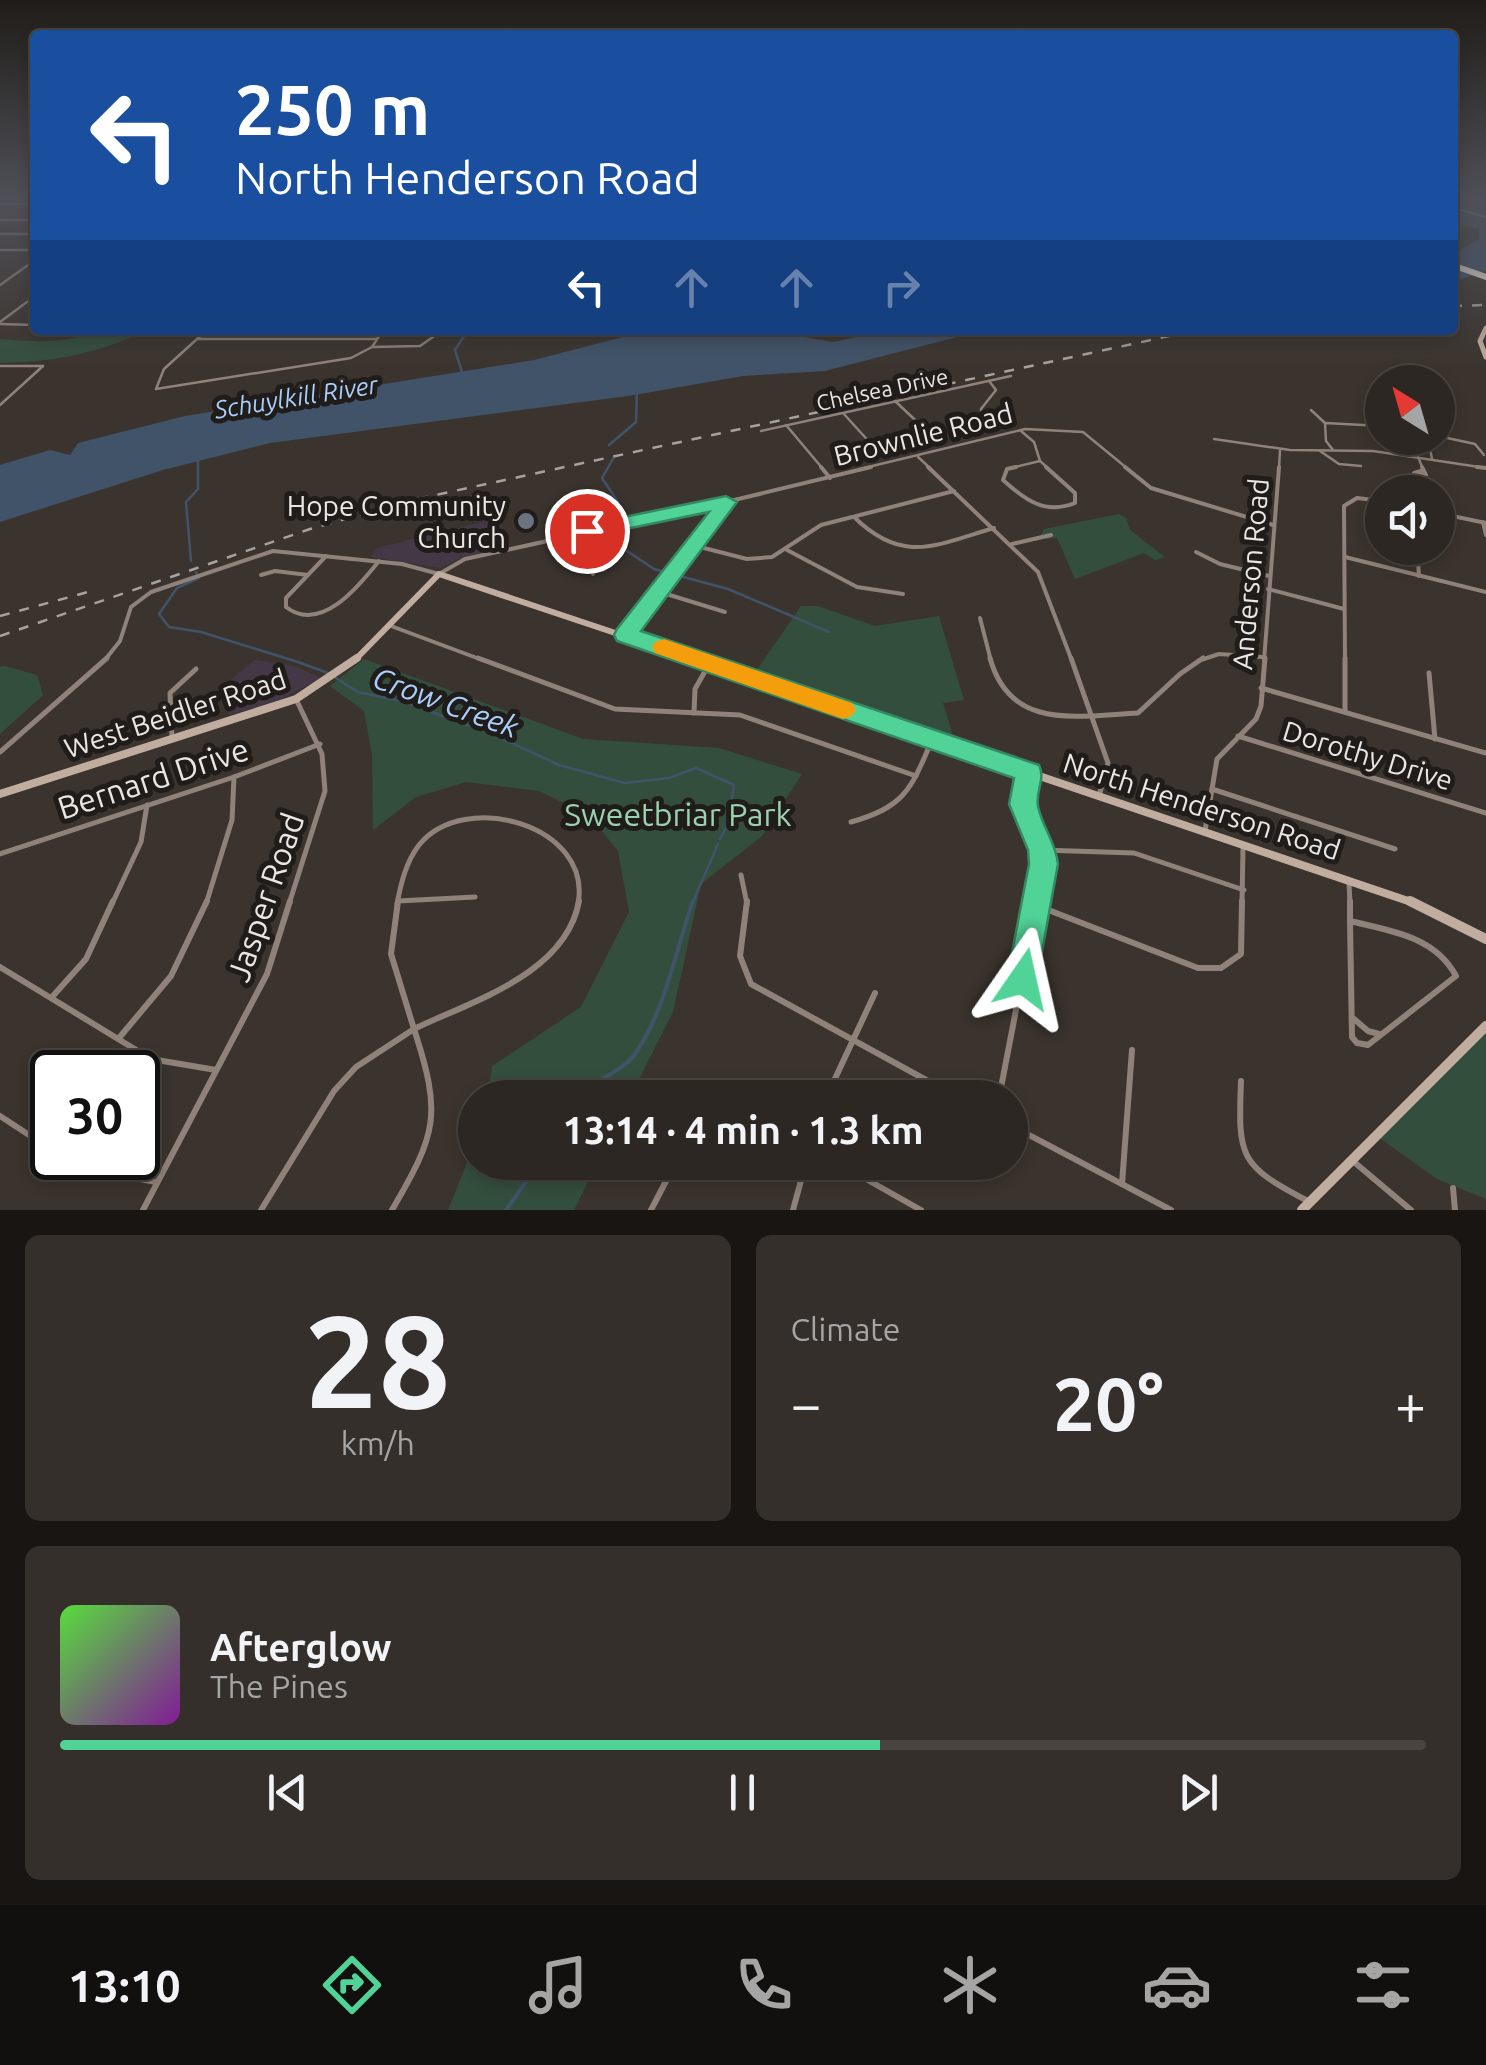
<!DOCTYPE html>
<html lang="en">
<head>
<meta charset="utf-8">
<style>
	:root { --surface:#2c2722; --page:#342f2a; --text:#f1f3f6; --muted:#a6a5a5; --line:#484440; --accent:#51d398 }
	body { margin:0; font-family:Ubuntu,sans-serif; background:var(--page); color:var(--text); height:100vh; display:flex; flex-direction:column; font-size:38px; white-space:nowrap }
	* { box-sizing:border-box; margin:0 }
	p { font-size:32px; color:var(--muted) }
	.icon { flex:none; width:55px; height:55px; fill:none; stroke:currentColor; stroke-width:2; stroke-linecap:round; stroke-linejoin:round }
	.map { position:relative; height:1210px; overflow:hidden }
	.drawer { display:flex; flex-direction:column; gap:25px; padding:25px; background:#181513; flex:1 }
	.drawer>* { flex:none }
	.banner { position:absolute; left:30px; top:30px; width:1428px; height:305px; border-radius:10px; box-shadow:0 5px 15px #0003,0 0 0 2px var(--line); background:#1a4fa0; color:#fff; overflow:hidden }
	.needle { width:65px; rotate:323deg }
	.fabs { position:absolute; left:1365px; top:365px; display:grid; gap:20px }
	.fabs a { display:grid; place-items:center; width:90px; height:90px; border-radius:50%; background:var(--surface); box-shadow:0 5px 15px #0003,0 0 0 2px var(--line); font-size:50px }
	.speed { position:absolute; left:30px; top:1050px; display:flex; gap:20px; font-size:50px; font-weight:700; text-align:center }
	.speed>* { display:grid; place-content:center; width:130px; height:130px; border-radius:50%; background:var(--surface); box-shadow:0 5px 15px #0003,0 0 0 2px var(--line); line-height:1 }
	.speed .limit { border:5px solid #111; border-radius:15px; background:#fff; color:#111 }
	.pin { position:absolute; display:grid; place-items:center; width:85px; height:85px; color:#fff; margin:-42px; border:5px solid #fff; border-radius:50%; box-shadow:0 2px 10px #0007 }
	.me { position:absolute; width:110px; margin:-55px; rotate:11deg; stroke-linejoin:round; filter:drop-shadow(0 0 8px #0008) }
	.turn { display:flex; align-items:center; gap:35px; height:210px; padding:0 40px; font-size:45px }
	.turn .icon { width:130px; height:130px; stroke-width:2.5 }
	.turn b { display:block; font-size:70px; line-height:85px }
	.lanes { display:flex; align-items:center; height:95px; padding:0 40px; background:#0003; justify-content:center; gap:50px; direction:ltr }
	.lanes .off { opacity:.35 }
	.big { font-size:75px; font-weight:700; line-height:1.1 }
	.drawer .widget { flex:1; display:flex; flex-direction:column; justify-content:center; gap:15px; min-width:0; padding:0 35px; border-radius:15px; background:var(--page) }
	.drawer .dial { align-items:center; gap:0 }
	.dial b { font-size:130px; line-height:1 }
	.song { display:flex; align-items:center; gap:30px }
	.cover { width:120px; height:120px; border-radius:15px; background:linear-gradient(135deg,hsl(110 70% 55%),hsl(290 70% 35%)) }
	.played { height:10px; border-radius:5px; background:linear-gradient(90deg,var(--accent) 60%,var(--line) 60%) }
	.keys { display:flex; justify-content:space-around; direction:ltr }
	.heat { display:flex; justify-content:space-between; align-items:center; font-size:55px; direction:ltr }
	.drawer .tiles { flex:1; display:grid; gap:25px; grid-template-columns:1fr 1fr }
	.widget:last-child { grid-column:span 2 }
	.trip { position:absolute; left:458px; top:1080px; width:570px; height:100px; border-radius:50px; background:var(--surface); box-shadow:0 5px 15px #0003,0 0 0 2px var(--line); font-weight:700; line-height:100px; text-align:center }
	.tabs { display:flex; height:160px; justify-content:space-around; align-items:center; background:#12100e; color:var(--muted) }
	.tabs .icon { width:70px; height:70px }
	.tabs .selected { color:var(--accent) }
	.tabs b { font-size:45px; color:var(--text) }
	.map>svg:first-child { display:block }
</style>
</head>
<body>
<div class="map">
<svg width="1486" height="1210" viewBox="0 0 1486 1210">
	<rect width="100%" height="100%" fill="#3b342e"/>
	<g fill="#443847">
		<polygon points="499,518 510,546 460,558 440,568 371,557 377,548"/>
		<polygon points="255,660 294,666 322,678 279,700 229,715 225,684"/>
	</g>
	<g fill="#344e3e">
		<path d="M100,330h46c-47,24 -94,32 -146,33v-24c37,3 66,5 100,-9z"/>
		<polygon points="1119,514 1126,518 1130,530 1165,557 1155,560 1144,553 1075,579 1057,538 1046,539 1041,535 1044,529"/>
		<polygon points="801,606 818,606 875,626 939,616 964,700 943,703 957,749 752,677"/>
		<polygon points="364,659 583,739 719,748 802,774 762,836 701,884 673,1012 630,1097 488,1097 492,1066 581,1007 629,912 618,851 589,815 539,791 466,782 416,797 373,830 372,755 364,711 330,686"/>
		<polygon points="5,666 37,675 43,695 0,734 0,667"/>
		<polygon points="1486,1026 1486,1199 1437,1179 1374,1134"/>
		<polygon points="475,1143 475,1162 597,1163 574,1210 448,1210"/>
	</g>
	<g fill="#405369">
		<polygon points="1473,197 1469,199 1486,197 1486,212 1482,213 1486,216 1486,271 1453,282 1453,253 1479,240 1479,229 1453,223 1453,198"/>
		<polygon points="650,330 793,330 787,334 833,342 889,330 984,330 825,371 743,376 628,396 270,443 163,470 0,522 0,465 50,450 70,455 78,443 185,416 534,360"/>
	</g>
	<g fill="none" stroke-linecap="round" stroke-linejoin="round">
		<g stroke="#405369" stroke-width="2.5">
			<polyline points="462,372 455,350 468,330"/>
			<polyline points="609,445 636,422 637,391"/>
			<polyline points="608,522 618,502 602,478 614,457"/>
			<polyline points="605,530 603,535 654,569 728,589 829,632"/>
			<polyline points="191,561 186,502 198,489 198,459"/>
			<polyline points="196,572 199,578 177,588 159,614 169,627 201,632 298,662 328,673 358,692 401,701 492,734 559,765 625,783 669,778 696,768 734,785 729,822 720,839"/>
			<polyline points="692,904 718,844"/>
		</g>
		<g stroke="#405369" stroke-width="4">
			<path d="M581,1098c14,-20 40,-25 54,-44 31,-45 40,-102 58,-153"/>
			<polyline points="506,1210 540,1162"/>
		</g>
		<g stroke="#8f827a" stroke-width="2.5">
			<polyline points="0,204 35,204"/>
			<polyline points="0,220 35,220"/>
			<polyline points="0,234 35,234"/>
			<polyline points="0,250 35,250"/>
			<polyline points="0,285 35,260"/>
			<polyline points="0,322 35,296"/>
			<polyline points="0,324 35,325"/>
			<polyline points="197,339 377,339"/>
			<polyline points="372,347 420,346 443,330"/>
			<polyline points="0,366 43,366"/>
			<polyline points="156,389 351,358 372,347 383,330"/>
			<polyline points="156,389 164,369 207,330"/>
			<polyline points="895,401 929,433"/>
			<polyline points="0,405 43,366"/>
			<polyline points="1311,410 1325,423"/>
			<polyline points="843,413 873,446"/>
			<polyline points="982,421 981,409 996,390 989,381"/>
			<polyline points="786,425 823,469"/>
			<polyline points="761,431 1011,376"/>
			<polyline points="1021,431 1034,442 1040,461"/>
			<polyline points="1438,436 1475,444 1484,455"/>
			<polyline points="1428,438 1432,459"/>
			<polyline points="1214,439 1290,450 1373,451 1486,468"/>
			<polyline points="1333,450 1326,441 1325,423 1382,426"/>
			<polyline points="1320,451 1339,464 1361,466"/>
			<polyline points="918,457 931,469"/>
			<polyline points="1418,457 1423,469"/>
			<polyline points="1040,461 1049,469"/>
			<polyline points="860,469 1025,429 1083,432 1128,469"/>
			<polyline points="1007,469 1040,461"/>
			<polyline points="1279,469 1280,450"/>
		</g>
		<g stroke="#8f827a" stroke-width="4">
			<polyline points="821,467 830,478"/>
			<polyline points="928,467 1038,572 1072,661"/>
			<path d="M1016,467l-9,2 -4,11c22,20 42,35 72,23v-10l-29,-26"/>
			<polyline points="1125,467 1151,488 1273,525"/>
			<polyline points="1477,467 1486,468"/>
			<polyline points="1421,471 1414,473 1426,475 1422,467"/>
			<polyline points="1438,513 1486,523"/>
			<path d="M854,517c49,48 82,28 140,11"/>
			<polyline points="1483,522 1486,535"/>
			<polyline points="575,533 593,574"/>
			<polyline points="1012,544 1051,535"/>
			<polyline points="696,546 747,559 772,557 821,525 954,491"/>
			<polyline points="1417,548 1419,576"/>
			<polyline points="787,550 857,587 903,594"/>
			<polyline points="1196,552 1220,564 1269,576"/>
			<path d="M326,556l-40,42v9c35,27 73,-21 93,-46"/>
			<polyline points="1345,557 1486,592"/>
			<polyline points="261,575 275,571 308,575"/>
			<polyline points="1268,589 1344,609"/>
			<polyline points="660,592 725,612"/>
			<polyline points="980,618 991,661"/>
			<polyline points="391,626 485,661"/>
			<polyline points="625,635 726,502 871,467"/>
			<polyline points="104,661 120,641 131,607 151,592 273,551 402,564 439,574 465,559 726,502"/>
			<polyline points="1198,661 1219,654 1262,657"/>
			<polyline points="1264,661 1279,467"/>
			<polyline points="1345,661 1344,506 1357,498 1382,501"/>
		</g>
		<g stroke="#8f827a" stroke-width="5">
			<polyline points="478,658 615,709 740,715 916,776"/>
			<path d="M990,658c20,73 87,58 148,55l42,-39 23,-16"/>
			<polyline points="1071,658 1108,763 1099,796"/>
			<polyline points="1345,658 1345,712"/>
			<polyline points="1429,673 1435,739"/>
			<polyline points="1261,688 1486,753"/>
			<polyline points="694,713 695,689 708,666"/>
			<polyline points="1238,736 1486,813"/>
			<polyline points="172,738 170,693 196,669"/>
			<polyline points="0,752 107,658"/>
			<polyline points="1029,772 1025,799 1042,864 1037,904"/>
			<polyline points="1212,789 1395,849"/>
			<path d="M851,822c54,-15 60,-33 81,-82"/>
			<polyline points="1205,831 1217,759 1256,719 1261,706 1265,658"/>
			<polyline points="1042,850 1134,853 1244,890"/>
			<polyline points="0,854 234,777 320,744"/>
			<polyline points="741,875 747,904"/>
			<polyline points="1349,883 1350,904"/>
			<polyline points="398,901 475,897"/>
			<polyline points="112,904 141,842 147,805"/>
			<polyline points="206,904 232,820 234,777"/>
			<polyline points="289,904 325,791 322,754 296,699"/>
			<path d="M397,904c4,-21 9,-42 22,-59 45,-56 174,-20 159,59"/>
			<polyline points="1242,904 1243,848"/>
		</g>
		<g stroke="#8f827a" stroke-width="6">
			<path d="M398,901l-7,53 23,75c58,-28 152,-55 165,-128"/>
			<polyline points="747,901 740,956 751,984 959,1098"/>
			<polyline points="1350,901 1350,919"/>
			<polyline points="1038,906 1198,968 1221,968 1241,954 1242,901"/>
			<path d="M1350,921c40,10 85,15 106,55l-88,69 -11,-2 -5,-6z"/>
			<polyline points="0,967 151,1059 216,1070"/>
			<polyline points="52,997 86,959 113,901"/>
			<polyline points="1354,1019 1368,1031 1379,1034"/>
			<polyline points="119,1038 171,976 207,901"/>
			<path d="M1241,1081c-3,77 -2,84 67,120"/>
			<polyline points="826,1098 875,993"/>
			<polyline points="999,1098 1037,901"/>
			<polyline points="0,1116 52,1150"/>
			<polyline points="1010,1125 1171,1210"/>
			<polyline points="61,1158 92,1170 156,1182"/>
			<polyline points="823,1162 866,1179 921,1210"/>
			<polyline points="1354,1162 1411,1210"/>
			<polyline points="1122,1184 1132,1050"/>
			<polyline points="1453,1188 1455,1210"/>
			<polyline points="143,1210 267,974 290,901"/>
			<path d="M261,1210l73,-119 22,-24 58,-38c28,86 23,104 -22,181"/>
			<polyline points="651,1210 676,1162"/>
			<polyline points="793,1210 806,1162"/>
		</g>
		<polyline stroke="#c1aca0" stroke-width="5" points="1486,328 1480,341 1486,357"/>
		<polyline stroke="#c1aca0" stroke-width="6" points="354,661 439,574 699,661"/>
		<g stroke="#c1aca0" stroke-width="8">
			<polyline points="691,658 1417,904"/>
			<polyline points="0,794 296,699 357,658"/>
		</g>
		<g stroke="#c1aca0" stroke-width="10">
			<polyline points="1410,901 1486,939"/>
			<polyline points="1302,1210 1486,1026"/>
		</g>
		<polyline stroke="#fdf0e8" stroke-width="6" points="1452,265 1486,277"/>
		<polyline stroke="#a8a29e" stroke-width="2.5" points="1452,207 1486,217"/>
		<g stroke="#a8a29e" stroke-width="2.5" stroke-dasharray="10 10" stroke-linecap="butt">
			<polyline points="1452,306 1486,305"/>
			<polyline points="0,616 88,592"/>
			<polyline points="0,636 310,529 408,501 1197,330"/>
		</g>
	</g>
	<linearGradient id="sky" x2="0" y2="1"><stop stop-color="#201d19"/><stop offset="0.54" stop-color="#4f5057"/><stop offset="1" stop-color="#4f5057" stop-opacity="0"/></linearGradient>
	<rect width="1486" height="367" fill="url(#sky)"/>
	<path fill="#51d398" stroke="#358963" stroke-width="2.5" d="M726,496l11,6 -96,129 398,134c7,14 -4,27 -1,41 4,21 18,36 20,58l-23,126 -12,5 -11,-5 -5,-11 22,-115 -1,-14 -19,-46 5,-26 -397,-137 -3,-6 3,-6 92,-117 -122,25 -7,-2 -3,-4 3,-5z"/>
	<polygon fill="#f59e0b" points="664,639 852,703 856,709 852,716 843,719 655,653 652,647 655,642"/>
	<circle fill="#6b7280" stroke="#1f1c1a" stroke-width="4" cx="526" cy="521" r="10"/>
	<g text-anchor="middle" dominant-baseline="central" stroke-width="10" stroke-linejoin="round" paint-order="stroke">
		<g font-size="22" fill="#ebe6e3" stroke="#1f1c1a">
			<text transform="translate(882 389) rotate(-12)">Chelsea Drive</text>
		</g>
		<g font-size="25" font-style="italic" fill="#aacffc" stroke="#1f1c1a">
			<text transform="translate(296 397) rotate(-9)">Schuylkill River</text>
		</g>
		<g font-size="28" fill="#ebe6e3" stroke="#1f1c1a">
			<text transform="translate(923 434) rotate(-14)">Brownlie Road</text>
			<text transform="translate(1250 574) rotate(-85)">Anderson Road</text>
			<text transform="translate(175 713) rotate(-18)">West Beidler Road</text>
			<text transform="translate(1368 755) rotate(17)">Dorothy Drive</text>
			<text transform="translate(1202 806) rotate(18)">North Henderson Road</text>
		</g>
		<g font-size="28" fill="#ebe6e3" stroke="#1f1c1a" text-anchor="end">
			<text x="506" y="505">Hope Community<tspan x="506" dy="32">Church</tspan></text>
		</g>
		<g font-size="30" font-style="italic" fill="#aacffc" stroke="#1f1c1a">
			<text transform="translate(446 702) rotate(20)">Crow Creek</text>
		</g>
		<g font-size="32" fill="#ebe6e3" stroke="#1f1c1a">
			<text transform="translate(153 778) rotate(-18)">Bernard Drive</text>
			<text transform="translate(265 897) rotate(-71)">Jasper Road</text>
		</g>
		<g font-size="32" fill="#9bd1af" stroke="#1f1c1a">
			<text x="678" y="814">Sweetbriar Park</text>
		</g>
	</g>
</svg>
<div class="fabs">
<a><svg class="needle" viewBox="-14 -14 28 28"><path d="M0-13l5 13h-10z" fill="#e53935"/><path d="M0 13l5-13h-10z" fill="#a6a5a5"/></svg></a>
<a><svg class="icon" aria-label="sound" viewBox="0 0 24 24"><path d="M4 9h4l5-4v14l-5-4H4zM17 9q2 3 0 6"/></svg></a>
</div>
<div class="speed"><div class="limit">30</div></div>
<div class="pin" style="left:587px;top:531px;background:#d93025"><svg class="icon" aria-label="arrive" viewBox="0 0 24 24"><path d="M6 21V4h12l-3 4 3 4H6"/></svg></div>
<svg class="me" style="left:1023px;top:979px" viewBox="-20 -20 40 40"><path d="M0-17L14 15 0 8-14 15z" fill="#51d398" stroke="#fff" stroke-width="4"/></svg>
<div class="trip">13:14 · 4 min · 1.3 km</div>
<div class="banner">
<div class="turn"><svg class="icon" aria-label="left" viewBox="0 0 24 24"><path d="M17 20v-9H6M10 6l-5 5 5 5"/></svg><div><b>250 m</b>North Henderson Road</div></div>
<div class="lanes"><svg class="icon" aria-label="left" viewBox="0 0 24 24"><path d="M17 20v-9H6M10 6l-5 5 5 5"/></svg><svg class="icon off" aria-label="ahead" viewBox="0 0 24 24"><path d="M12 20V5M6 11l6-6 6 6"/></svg><svg class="icon off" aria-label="ahead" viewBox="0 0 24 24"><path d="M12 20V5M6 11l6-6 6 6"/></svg><svg class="icon off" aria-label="right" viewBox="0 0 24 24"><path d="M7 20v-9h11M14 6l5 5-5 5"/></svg></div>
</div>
</div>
<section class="drawer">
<div class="tiles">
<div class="widget dial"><b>28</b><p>km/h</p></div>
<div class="widget"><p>Climate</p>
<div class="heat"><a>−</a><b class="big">20°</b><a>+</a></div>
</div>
<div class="widget">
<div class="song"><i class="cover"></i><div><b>Afterglow</b><p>The Pines</p></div></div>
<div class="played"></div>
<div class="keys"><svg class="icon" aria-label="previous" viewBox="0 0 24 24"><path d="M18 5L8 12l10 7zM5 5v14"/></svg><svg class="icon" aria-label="pause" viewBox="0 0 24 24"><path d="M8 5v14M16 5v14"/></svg><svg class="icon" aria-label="next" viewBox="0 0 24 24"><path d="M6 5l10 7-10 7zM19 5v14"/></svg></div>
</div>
</div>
</section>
<nav class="tabs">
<b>13:10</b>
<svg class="icon selected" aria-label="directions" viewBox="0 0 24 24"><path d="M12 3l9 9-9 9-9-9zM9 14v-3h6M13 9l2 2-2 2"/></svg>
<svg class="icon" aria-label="music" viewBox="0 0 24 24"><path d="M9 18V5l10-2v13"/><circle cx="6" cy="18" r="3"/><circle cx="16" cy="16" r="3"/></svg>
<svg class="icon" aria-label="phone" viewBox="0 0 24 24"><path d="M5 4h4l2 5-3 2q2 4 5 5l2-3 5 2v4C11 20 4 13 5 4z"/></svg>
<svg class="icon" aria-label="climate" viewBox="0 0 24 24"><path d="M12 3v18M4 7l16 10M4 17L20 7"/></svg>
<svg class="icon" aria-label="car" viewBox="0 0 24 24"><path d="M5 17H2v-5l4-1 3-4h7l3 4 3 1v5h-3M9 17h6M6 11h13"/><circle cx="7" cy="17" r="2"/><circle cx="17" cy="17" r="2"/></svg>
<svg class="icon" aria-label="filters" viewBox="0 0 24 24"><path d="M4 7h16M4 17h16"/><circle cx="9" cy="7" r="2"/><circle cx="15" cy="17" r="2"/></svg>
</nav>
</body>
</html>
